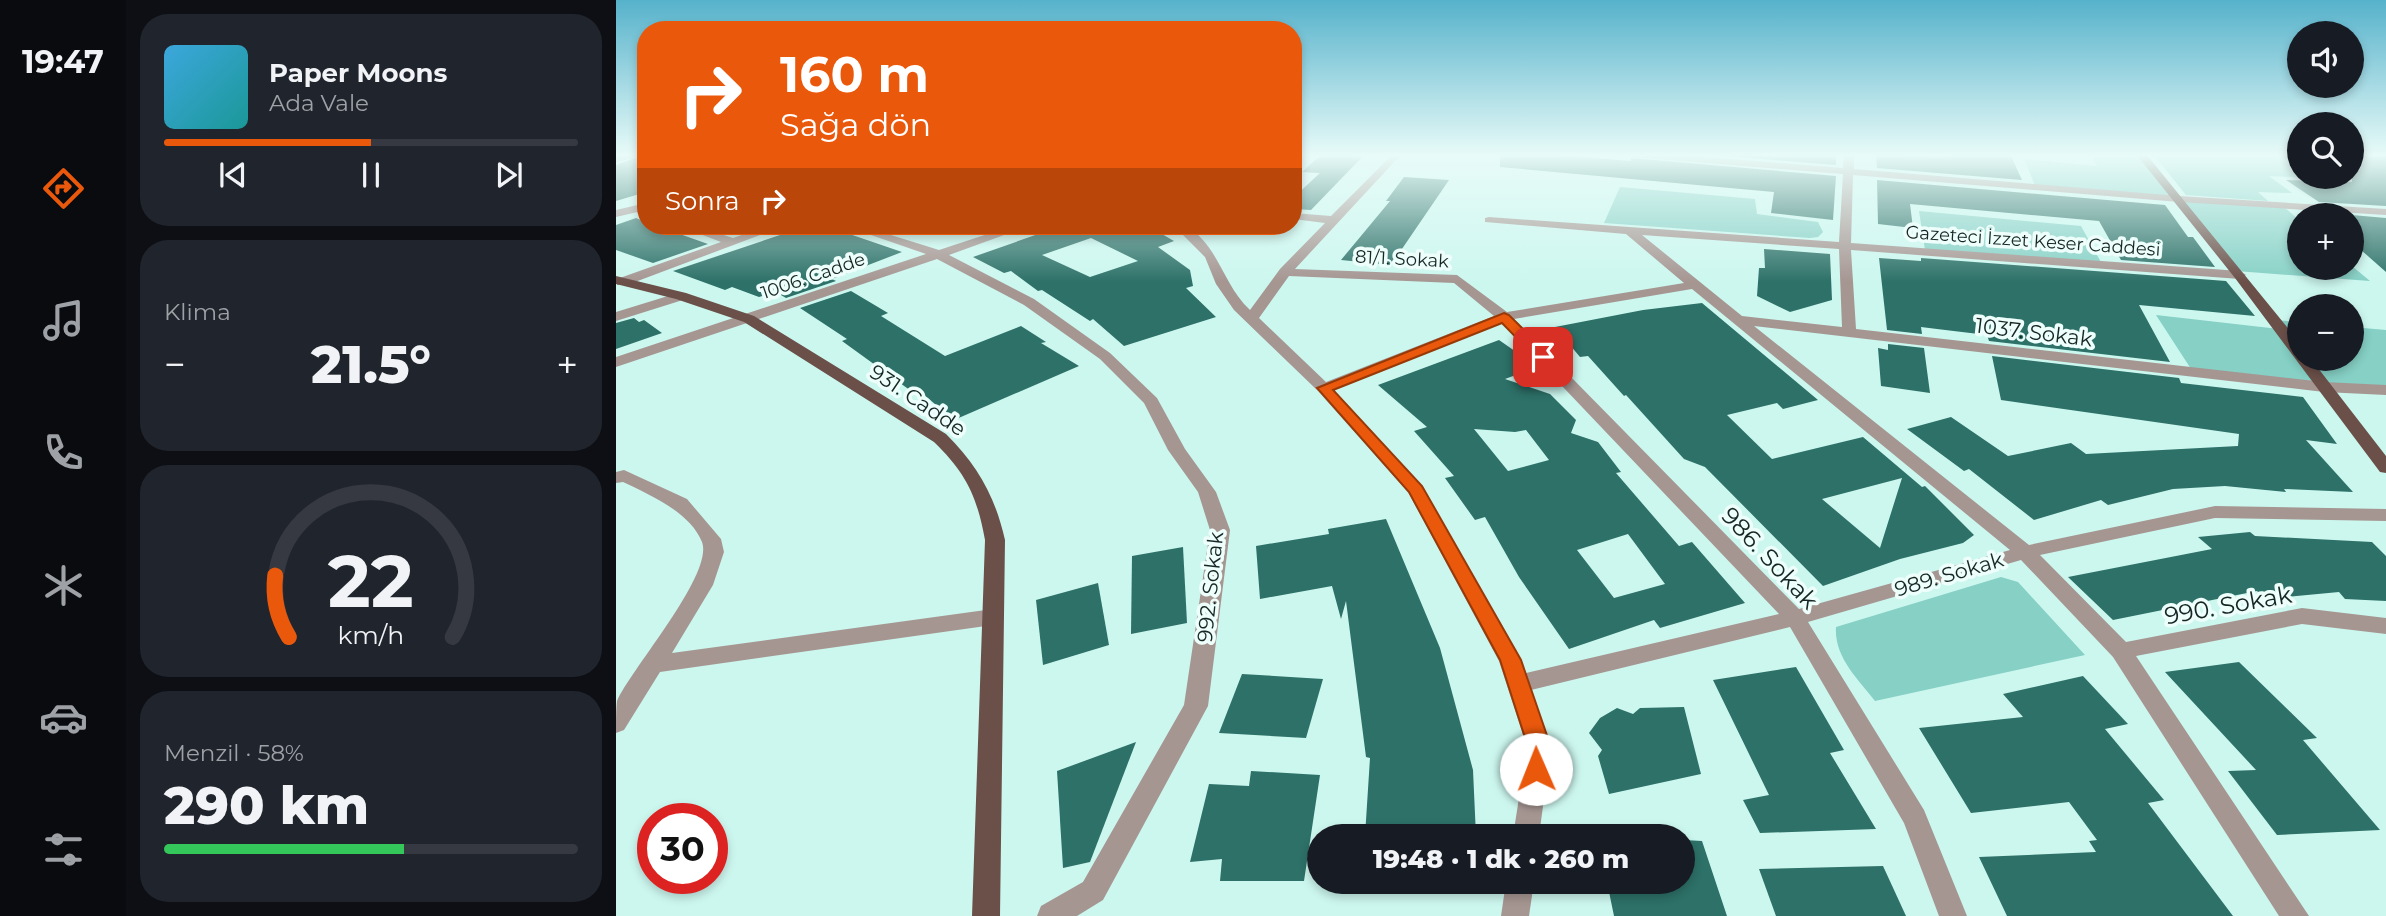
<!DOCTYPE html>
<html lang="tr">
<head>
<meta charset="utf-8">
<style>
	:root { --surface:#171b24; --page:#20242c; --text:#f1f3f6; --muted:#9ea1a6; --line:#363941; --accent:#ea580c }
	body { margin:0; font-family:Montserrat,sans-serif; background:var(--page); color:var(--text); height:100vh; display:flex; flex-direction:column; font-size:26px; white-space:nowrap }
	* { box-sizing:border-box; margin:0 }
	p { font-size:23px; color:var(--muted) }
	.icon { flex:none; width:38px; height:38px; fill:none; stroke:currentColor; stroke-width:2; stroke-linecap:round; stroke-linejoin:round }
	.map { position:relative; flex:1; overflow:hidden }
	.details { display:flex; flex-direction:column; gap:14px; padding:14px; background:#0d0f14; width:490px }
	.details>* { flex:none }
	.hud { position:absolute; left:21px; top:21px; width:665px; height:214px; border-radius:28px; box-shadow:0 4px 10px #0003; background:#ea580c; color:#fff; overflow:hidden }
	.buttons { position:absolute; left:1671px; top:21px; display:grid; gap:14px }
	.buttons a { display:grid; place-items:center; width:77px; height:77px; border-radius:50%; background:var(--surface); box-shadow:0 4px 10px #0003; font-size:35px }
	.speed { position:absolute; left:21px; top:803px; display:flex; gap:14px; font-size:35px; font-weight:700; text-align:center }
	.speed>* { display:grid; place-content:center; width:91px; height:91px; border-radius:50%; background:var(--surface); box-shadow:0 4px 10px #0003; line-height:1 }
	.speed .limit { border:10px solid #d22; background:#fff; color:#111 }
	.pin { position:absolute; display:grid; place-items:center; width:60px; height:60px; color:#fff; margin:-30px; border-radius:14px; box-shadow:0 4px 10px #0006 }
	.me { position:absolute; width:77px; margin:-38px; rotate:359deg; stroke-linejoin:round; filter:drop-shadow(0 0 5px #0008) }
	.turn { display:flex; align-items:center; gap:24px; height:147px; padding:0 28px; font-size:32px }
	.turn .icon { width:91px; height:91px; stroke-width:2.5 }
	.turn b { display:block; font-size:49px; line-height:60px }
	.then { display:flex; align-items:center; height:66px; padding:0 28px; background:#0003; gap:14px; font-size:26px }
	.big { font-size:52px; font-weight:800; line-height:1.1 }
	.details .card { flex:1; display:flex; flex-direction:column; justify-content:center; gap:10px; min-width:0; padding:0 24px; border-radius:28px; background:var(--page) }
	.details .dial { align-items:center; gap:0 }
	.dial svg { height:182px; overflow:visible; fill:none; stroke:var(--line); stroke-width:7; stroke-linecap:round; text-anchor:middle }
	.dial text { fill:var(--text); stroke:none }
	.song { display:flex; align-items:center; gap:21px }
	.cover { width:84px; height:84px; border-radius:10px; background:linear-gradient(135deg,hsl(200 70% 55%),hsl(180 70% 35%)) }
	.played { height:7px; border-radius:4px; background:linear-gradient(90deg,var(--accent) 50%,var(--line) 50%) }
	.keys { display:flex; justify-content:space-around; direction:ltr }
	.heat { display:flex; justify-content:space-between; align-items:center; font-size:38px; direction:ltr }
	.charge { height:10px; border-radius:5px; background:linear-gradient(90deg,#34c759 58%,var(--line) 0) }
	.trip { position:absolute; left:691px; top:824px; width:388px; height:70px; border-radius:35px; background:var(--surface); box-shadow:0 4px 10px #0003; font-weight:800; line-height:70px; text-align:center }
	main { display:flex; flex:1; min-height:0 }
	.tab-bar { display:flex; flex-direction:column; width:126px; justify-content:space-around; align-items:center; background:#090b0e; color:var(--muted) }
	.tab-bar .icon { width:49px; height:49px }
	.tab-bar .current { color:var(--accent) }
	.tab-bar b { font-size:32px; color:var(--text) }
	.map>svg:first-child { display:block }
</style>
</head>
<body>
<main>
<nav class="tab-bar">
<b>19:47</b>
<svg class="icon current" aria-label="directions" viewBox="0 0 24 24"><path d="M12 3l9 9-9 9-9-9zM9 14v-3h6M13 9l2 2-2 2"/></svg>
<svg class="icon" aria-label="music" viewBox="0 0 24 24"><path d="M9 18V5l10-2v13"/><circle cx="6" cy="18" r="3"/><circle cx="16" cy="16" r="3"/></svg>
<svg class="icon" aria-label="phone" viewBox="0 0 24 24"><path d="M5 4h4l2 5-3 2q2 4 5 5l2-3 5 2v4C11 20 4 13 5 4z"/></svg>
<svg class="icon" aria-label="climate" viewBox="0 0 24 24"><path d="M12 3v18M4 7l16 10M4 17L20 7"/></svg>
<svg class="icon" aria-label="car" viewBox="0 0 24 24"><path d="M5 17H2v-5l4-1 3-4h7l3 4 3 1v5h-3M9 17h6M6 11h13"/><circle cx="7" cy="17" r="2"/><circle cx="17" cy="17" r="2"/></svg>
<svg class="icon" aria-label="filters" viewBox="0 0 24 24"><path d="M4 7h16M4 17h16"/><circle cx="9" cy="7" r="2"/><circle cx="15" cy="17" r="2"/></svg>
</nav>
<section class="details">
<div class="card">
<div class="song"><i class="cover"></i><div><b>Paper Moons</b><p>Ada Vale</p></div></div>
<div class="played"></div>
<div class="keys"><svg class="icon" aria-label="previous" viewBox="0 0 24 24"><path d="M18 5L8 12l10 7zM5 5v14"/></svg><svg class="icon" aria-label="pause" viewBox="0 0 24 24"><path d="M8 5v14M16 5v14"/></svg><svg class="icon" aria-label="next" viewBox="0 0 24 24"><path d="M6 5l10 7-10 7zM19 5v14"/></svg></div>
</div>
<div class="card"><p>Klima</p>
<div class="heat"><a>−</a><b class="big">21.5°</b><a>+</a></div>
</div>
<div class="card dial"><svg viewBox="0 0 100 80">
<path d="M14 69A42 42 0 1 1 86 69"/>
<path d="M14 69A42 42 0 0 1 8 42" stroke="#ea580c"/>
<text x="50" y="56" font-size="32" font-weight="700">22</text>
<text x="50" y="72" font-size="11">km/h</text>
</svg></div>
<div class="card"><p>Menzil · 58%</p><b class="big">290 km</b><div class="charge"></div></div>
</section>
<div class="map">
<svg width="1770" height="916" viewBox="0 0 1770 916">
	<rect width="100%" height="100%" fill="#ccf7ef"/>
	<g fill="#86d0c5">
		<polygon points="1475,154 1525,154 1563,199 1667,206 1683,220 1684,268 1736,266 1754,281 1620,271 1563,199 1420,188 1408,159 1481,166"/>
		<polygon points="1537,154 1654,154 1683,171 1684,177 1695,178 1653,176 1676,193 1642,192 1652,201 1570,195"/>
		<polygon points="1004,187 1139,199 1141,214 1202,222 1207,232 1202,237 1194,238 988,223"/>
		<polygon points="1303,211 1465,226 1486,264 1309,250"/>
		<polygon points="1540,315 1663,329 1658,320 1683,322 1684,359 1736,359 1736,327 1770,330 1770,390 1577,372"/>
		<path d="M1385,577l17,5 67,73 -210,46c-17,-22 -41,-44 -39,-74z"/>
	</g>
	<g fill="#2d7168" fill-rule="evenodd">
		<polygon points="30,154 30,192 0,201 0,165"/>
		<polygon points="706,154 749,154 695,210 677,209 677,198 704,173 686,172"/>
		<polygon points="884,154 930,154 1015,161 1015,158 1220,176 1217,220 1155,213 1158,192 884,167"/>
		<polygon points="1084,154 1220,154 1220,165"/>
		<polygon points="1260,154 1328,157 1332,156 1332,154 1394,154 1406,180 1261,168"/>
		<polygon points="1736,156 1770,156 1770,206 1703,202 1670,180 1736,182"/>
		<polygon points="788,177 833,180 775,265 725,260 774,201 770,201"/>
		<polygon points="1261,180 1549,205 1572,237 1577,237 1599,267 1505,260 1483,221 1294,204 1297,228 1262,224"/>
		<polygon points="1736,215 1770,218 1770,272 1736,242"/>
		<polygon points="20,218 30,222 30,226 41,226 92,244 37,263 0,250 0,225"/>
		<polygon points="191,226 210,226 286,252 216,279 220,281 170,298 160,292 143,297 116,287 109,290 57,271"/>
		<path d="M445,226h87l26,15 -16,6 32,23 3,16 -7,2 30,29 -92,29 -31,-27 -3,2 -48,-31 -4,1 -27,-20 -7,2 -31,-16zM475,238l47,23 -48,16 -48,-22z"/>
		<polygon points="1148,249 1214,254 1216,300 1174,312 1141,296 1143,268 1149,268"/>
		<polygon points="1263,258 1305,261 1305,258 1610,281 1639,316 1523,305 1554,362 1373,341 1371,335 1321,329 1305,327 1306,334 1271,330"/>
		<polygon points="235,291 272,313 265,316 329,356 405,326 430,342 425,343 463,366 338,420 307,394 302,396 226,341 231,339 184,308"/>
		<path d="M1086,303l116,97 -35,9 -6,-6 -50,12 45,44 91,-22 59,50 3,-1 49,49 -11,8 -63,16 -77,27 -118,-119 -21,-8 -58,-64 -2,1 -36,-40 -8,1 -25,-30 88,-17zM1286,478l-22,70 -58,-49z"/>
		<polygon points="18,318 23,322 28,320 46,333 0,349 0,323"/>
		<path d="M883,340l39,27 -33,12 45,15 26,26 -5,13 27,9 23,30 -5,1 63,73 13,-4 53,61 -85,25 -6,-8 -85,29 -50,-72 -34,-60 -10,3 -30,-42 9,-2 -40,-45 13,-4 -49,-42zM858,429l41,3 11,-2 23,30 -41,11zM1012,534l37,50 -51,14 -37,-48z"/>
		<polygon points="1272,344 1308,348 1314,393 1265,386 1262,348 1272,350"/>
		<polygon points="1376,356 1563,378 1565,383 1687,397 1721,444 1690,440 1737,492 1668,489 1670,492 1609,486 1557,489 1492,505 1485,500 1418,520 1353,469 1348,471 1291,429 1335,417 1392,456 1455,443 1470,454 1622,446 1623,434 1385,400"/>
		<polygon points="770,519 824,648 857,770 860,836 749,836 754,758 750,757 730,601 725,619 716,586 644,599 640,546 713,534 712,529"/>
		<polygon points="1634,532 1639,536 1756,542 1770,556 1770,601 1729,599 1723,592 1650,599 1641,591 1497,620 1452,577 1596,549 1582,537"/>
		<polygon points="567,547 571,623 515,634 516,556"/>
		<polygon points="482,583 493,645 427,665 420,600"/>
		<polygon points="1623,662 1701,738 1687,740 1764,830 1661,835 1612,771 1640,770 1549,672"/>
		<polygon points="1180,667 1228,750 1214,753 1260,829 1144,833 1127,800 1153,795 1097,680"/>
		<polygon points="626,674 707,679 690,738 603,733"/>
		<polygon points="1467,676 1512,724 1489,729 1548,800 1532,803 1617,916 1391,916 1363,857 1480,852 1473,841 1481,840 1453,802 1355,813 1303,728 1407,717 1387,694"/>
		<polygon points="1068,707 1085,774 993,794 982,756 986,750 973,733 984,718 1001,708 1017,714 1024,708"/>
		<polygon points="520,742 474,862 447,868 441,771"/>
		<polygon points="635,771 704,775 688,881 604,881 606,859 574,862 593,784 633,786"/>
		<polygon points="1068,840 1086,841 1111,916 998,916 991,882 1068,882"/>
		<polygon points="1267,866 1290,916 1160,916 1143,869"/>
	</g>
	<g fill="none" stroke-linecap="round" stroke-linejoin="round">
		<g fill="#a69692" fill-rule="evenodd">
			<polygon points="11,154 27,154 0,163 0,157"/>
			<path d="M777,154h13l-10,6 -101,109 162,6 50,37 177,-29 -58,-49 -141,-12v-4l4,-1 350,25 4,-68 -209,-17 -5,-3h40l174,14 1,-14h10v15l325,27 207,13v6l-207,-13 -326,-27 -2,68 389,28 6,4 -6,4 -389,-29 5,79 468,53 62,3v10l-62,-3 -570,-66 275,219 186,-39 171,3v12l-171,-3 -175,37 86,87 176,-34 84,10v16l-84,-10 -166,32 173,260h-30l-166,-259 -92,-97 -213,62 116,188 43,106h-28l-35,-93 -114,-196 -259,63 20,57 -12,89h-26l14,-89 -28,-86 -91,-169 -90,-101 -84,-81 -18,-26 -11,-27 -31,-31h13c33,22 36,59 63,84l30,-41 45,-46 -32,-4v-6l38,3zM1026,235l197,14 3,78 -100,-11zM673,276l165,7 40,33 -168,66 -67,-64zM1076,289l318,261 -211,59 -285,-290zM886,323l277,291 -253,59 -8,-18 -96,-169 -88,-96z"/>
			<polygon points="30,203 30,210 0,217 0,210"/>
			<polygon points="63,226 80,226 117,238 152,226 168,226 11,285 1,285 1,279 105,242"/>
			<polygon points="229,226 246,226 323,250 396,226 413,226 333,255 418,299 494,353 541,398 569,449 600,492 614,530 592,706 487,900 461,916 421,916 425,906 467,882 568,705 594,530 582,492 552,450 528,403 484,359 408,305 321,259 0,367 0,357 310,254"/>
			<polygon points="65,292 72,296 70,299 0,321 0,312"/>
			<path d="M8,470l63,29 34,40 3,13 -11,33 -41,68 321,-44 8,3 3,5 -3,5 -8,3 -333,47 -36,58 -8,3c0,-10 0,-24 1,-32 15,-33 97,-127 85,-159 -12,-30 -52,-47 -79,-60l-7,1v-11z"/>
			<polygon points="890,882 918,882 913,916 885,916"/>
		</g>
		<g fill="#6b5049" fill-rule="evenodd">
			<polygon points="1520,154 1530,154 1684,343 1684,359 1695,359 1770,456 1770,473 1764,472 1619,278"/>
			<path d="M0,276l70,17 68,23 192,118c32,32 49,62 59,106l-5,376h-28l13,-376c-8,-44 -19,-67 -51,-98l-190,-120 -68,-23 -60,-15z"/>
		</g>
	</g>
	<linearGradient id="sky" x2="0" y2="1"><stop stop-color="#56b2cb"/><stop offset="0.55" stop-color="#e8fbf8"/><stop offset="1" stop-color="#e8fbf8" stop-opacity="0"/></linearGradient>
	<rect width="1770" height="282" fill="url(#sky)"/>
	<polygon fill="#ea580c" stroke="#983908" stroke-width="2" points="888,313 893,315 932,354 932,360 922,360 886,323 717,390 806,486 905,660 935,747 928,776 920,779 912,776 909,769 912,747 884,660 793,492 701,388"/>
	<g text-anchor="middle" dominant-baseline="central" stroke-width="7" stroke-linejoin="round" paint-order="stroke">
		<g font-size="18" fill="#162624" stroke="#edfefb">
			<text transform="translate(1417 241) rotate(4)">Gazeteci İzzet Keser Caddesi</text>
			<text transform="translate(786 259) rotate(3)">81/1. Sokak</text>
			<text transform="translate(197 276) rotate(-19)">1006. Cadde</text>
		</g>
		<g font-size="21" fill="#162624" stroke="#edfefb">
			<text transform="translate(1418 332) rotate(7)">1037. Sokak</text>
			<text transform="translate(302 400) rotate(34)">931. Cadde</text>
			<text transform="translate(1333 574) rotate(-16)">989. Sokak</text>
			<text transform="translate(594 587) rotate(-84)">992. Sokak</text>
		</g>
		<g font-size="24" fill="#162624" stroke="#edfefb">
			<text transform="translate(1154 558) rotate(47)">986. Sokak</text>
			<text transform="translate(1612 605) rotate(-10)">990. Sokak</text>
		</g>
	</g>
</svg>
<div class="buttons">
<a><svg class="icon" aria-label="sound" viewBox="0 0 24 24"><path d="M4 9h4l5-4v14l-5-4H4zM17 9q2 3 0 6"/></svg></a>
<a><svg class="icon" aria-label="search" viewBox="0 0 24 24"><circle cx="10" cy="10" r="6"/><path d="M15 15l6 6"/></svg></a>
<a>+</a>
<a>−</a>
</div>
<div class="speed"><div class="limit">30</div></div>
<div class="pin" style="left:927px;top:357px;background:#d93025"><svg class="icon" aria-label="arrive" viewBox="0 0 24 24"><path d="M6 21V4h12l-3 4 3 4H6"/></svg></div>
<svg class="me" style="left:920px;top:769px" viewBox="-20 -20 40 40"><circle r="19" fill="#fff"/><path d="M0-13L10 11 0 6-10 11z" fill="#ea580c"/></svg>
<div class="trip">19:48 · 1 dk · 260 m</div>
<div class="hud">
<div class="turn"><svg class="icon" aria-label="right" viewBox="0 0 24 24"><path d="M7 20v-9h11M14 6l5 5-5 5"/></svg><div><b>160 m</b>Sağa dön</div></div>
<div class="then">Sonra<svg class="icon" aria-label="right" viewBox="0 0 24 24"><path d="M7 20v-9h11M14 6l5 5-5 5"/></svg></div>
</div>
</div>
</main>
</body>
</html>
